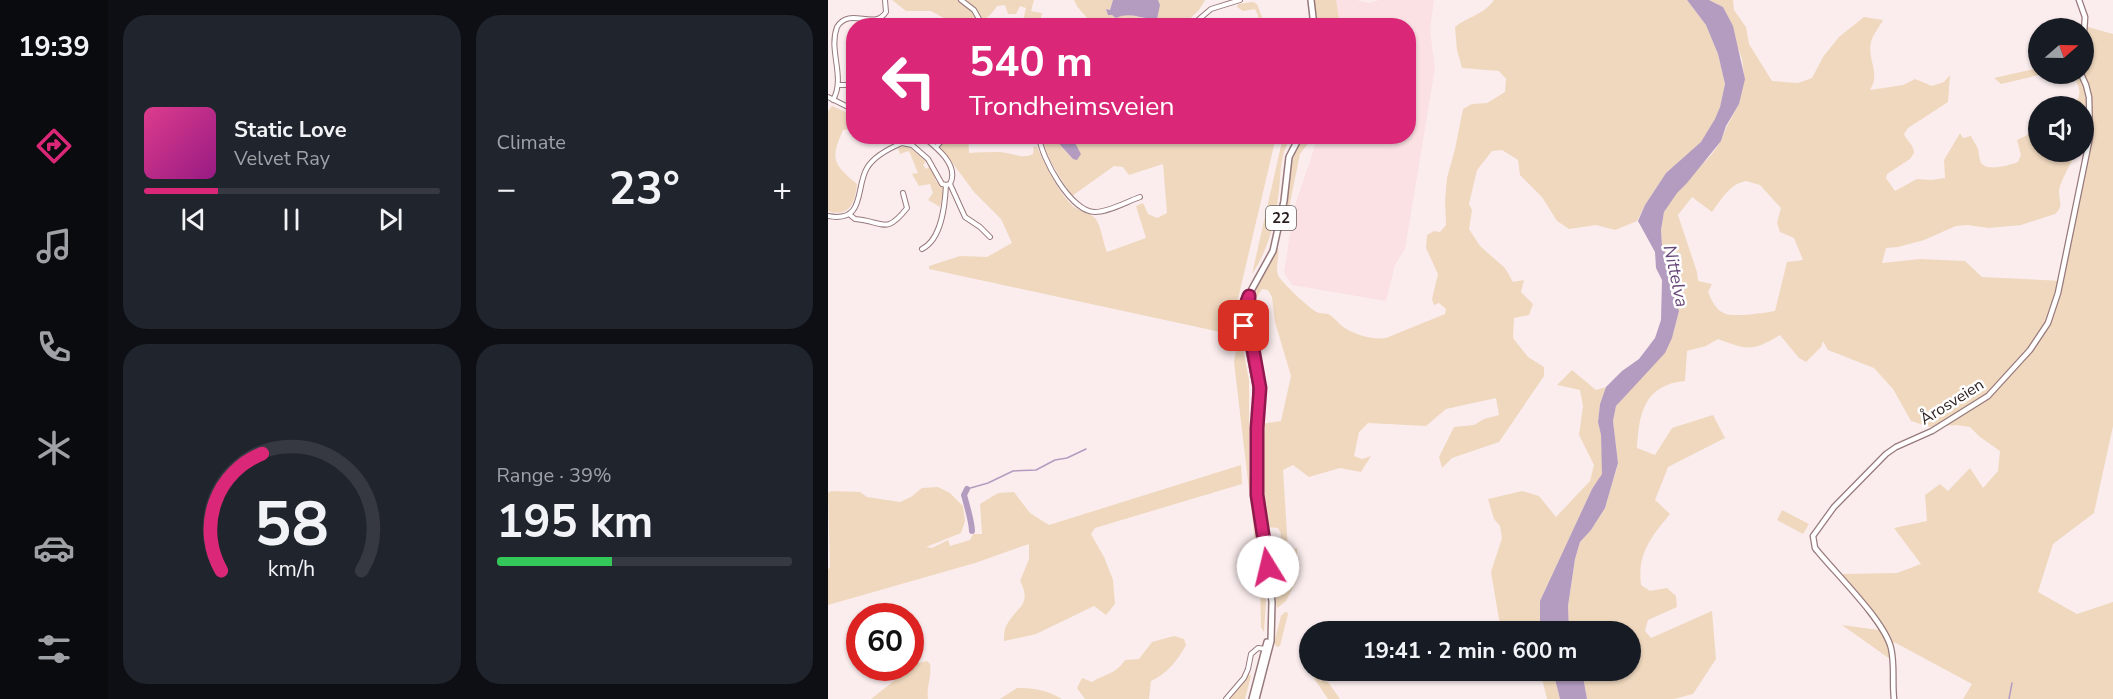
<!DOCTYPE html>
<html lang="en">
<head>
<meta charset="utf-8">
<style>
	:root { --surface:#171b24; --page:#20242c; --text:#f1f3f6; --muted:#9ea1a6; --line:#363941; --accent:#db2777 }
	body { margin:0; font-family:"Nunito Sans",sans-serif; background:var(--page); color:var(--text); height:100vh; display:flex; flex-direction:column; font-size:22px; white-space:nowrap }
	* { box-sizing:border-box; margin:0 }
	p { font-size:20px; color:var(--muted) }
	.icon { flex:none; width:33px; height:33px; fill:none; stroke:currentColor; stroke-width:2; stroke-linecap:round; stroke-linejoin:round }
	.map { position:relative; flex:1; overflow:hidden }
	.sheet { display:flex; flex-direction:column; gap:15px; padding:15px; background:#0d0f14; width:720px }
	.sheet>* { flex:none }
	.guide { position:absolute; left:18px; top:18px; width:570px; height:126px; border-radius:24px; box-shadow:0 2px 4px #0004; background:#db2777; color:#fff; overflow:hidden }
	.needle { width:39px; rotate:70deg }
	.tools { position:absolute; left:1200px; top:18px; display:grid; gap:12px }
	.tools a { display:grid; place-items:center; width:66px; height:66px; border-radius:50%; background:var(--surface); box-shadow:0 2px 4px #0004; font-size:30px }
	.speed { position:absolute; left:18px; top:603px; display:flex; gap:12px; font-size:30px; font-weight:700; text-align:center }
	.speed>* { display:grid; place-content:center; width:78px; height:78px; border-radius:50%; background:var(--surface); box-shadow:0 2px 4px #0004; line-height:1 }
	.speed .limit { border:9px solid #d22; background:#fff; color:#111 }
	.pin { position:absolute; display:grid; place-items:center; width:51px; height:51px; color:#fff; margin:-26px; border-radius:12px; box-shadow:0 3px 9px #0006 }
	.me { position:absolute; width:66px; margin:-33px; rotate:351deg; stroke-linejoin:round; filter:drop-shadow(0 0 4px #0008) }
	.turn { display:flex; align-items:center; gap:21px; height:126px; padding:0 24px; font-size:27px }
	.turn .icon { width:78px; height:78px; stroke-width:2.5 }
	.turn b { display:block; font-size:42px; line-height:51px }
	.big { font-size:45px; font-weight:700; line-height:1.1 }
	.sheet .card { flex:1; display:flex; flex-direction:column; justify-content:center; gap:9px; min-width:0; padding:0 21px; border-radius:24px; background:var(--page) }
	.sheet .dial { align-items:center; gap:0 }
	.dial svg { height:156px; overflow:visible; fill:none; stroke:var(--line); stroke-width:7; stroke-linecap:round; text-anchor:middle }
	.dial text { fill:var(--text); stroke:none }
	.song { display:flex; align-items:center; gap:18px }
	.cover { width:72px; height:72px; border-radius:9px; background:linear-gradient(135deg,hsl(330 70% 55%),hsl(310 70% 35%)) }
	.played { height:6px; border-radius:3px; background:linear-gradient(90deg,var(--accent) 25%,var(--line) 25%) }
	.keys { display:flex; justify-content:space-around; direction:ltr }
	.heat { display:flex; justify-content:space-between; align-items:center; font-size:33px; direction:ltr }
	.charge { height:9px; border-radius:4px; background:linear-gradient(90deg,#34c759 39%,var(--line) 0) }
	.sheet .tiles { flex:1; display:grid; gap:15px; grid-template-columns:repeat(2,1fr) }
	.trip { position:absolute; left:471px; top:621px; width:342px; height:60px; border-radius:30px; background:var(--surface); box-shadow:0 2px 4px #0004; font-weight:700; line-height:60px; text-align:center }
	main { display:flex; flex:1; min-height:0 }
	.tab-bar { display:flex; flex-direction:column; width:108px; justify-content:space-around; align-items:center; background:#090b0e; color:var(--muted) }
	.tab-bar .icon { width:42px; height:42px }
	.tab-bar .active { color:var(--accent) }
	.tab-bar b { font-size:27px; color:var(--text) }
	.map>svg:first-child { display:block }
</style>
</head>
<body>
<main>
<nav class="tab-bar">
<b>19:39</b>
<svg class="icon active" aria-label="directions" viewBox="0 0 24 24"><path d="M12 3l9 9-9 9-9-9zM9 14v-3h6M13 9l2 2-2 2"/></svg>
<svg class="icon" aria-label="music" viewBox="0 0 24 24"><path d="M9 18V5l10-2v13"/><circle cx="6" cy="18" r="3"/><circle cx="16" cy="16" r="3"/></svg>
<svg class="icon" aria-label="phone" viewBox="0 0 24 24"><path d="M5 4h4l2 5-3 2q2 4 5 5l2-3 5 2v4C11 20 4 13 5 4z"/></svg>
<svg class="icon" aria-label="climate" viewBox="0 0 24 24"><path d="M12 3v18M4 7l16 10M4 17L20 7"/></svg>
<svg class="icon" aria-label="car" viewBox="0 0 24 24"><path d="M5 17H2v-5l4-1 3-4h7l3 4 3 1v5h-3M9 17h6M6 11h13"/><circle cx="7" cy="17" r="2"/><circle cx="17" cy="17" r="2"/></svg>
<svg class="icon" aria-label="filters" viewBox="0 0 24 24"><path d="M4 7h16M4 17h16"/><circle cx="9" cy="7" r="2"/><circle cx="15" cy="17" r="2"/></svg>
</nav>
<section class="sheet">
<div class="tiles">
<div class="card">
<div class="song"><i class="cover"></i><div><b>Static Love</b><p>Velvet Ray</p></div></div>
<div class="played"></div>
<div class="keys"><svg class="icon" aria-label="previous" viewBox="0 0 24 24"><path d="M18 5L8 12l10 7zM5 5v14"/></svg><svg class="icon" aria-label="pause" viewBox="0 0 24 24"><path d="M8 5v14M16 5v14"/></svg><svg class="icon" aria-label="next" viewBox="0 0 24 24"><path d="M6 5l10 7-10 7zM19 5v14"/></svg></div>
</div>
<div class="card"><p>Climate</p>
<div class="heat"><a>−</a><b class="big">23°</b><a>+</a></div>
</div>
<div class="card dial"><svg viewBox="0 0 100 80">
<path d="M14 69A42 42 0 1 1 86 69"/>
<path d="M14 69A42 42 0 0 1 35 9" stroke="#db2777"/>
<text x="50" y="56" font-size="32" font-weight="700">58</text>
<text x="50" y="72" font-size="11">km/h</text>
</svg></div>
<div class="card"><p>Range · 39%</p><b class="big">195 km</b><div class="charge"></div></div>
</div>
</section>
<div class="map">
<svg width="1285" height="699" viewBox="0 0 1285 699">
	<rect width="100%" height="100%" fill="#fbedee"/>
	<polygon fill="#fbe1e3" points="499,0 528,0 542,3 551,0 606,0 602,30 607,68 577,249 567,265 558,301 464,285 456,273 466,208 490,137 580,136 580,26 502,25"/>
	<g fill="#efd8be" fill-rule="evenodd">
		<path d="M64,0h142l-3,11 11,2 -3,12h-10l1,-9 -3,9h-5l4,-17 -6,-2 -4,8h-8l-3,-9 -8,1c-9,14 -15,16 -31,12l-3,7h-12v-3l-20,-11h-25z"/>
		<path d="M246,0h39l-3,10 -4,-1 10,9 9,-4 22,5 13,-14 -2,-5h47l-6,10 -17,16 -90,-1c-5,-10 -14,-14 -18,-25z"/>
		<polygon points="486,0 508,0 512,25 490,25"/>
		<path d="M666,0h193l19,25 12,29 7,30 -5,23 -4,13 -15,23 -35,30 -21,32 -8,16 -22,9 -19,-5 -27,4 -12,-8 -15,-24 -22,-22 -2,-15 -16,-10 -10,1 -15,19 -8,34 3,6 -3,19 11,17 25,22 8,14 11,-2 -3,12 12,12 -4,11 -15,3 -1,20 15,19 16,10v9l-45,66 -47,16 -10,10 -3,-11 15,-30 20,-2 10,-6 15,-4 -3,-17 -50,11 -20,17 -58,-3 -9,9 -5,24 8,3 9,-3 -10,16 -21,-4 -31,9 -16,-12 -10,5 5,80 9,-2 1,30 -12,23 -9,7 -9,-57 2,-5 10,-3 1,-10 -3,-5 -11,-1c-9,-33 -8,-66 -7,-100l1,-3 20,-3 10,-45 -16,-54 -3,-25 -4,-7 -6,-1 -9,15 3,-16 22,-40c2,8 -3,19 0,27 2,6 30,32 37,36 4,3 8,2 13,3 6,3 9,8 14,12 12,9 30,14 44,12l59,-24 1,-5 -7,-6 -5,2 -2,-6 6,-25 -12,-26 1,-13 7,-4 6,1 6,-7 -1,-24 2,-23 8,-29 8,-40 9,-5 15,-1 18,-11 1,-13 -7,-8 -37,-3 -5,-18 -2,-23c12,-10 30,-13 39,-27z"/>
		<path d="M881,0h24l1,10 12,17 3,17 23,37 26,2 14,-5 11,-21 16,-20 25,-20 19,3c-4,7 -10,15 -12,22 -4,19 10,30 -1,48l33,-5 12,-6 17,7 12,-4 6,-7 -2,27 -40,26 -4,6c3,8 9,9 10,19l-4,6 -23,15 -1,4 9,13 22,-12 14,1 14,-2 -1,-18 16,-27 3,5 8,-2c2,5 5,8 7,13 1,4 1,10 3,14 7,9 28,2 37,-1l3,-7 -4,-15 21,-10v22h39c-5,9 -18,31 -18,40 0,9 5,14 -4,22l-34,11 -32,3 -22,-3 -11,1 -32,14 -26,7 -12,1 -4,15 38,-4 45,2 17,16 80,4 25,-120 3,-40 -6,15v-30h-44l36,-4c7,-9 2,-20 -5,-28h-28l-42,10 -7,-6 44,-10v6h46v-46h-3v-3l32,9v392l-19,87 -41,31 -15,48 39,22 36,-12v97h-150l9,-15 -78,-42 -4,17 -48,-34 44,6 -45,-57 56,-1 24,-9 -27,-36 33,-7 -2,-26 15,-11 8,7 22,-23 13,20 15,-17 2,-20 -20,-14 -10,-10 -14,-2 -26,2 -19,-6 -18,-32 -19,-21 -46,-18 -5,-9 -2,6 -15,15 -7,-4 -19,-23c-28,17 -32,15 -62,4l-12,7 -19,5 -2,30c-41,4 -46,32 -48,67l18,7 17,-27 41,-13 12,23 -57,29 -13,33 15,14c-19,23 -33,40 -29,71l9,6 17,-3 9,8 1,11 -29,13 -3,11 6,7 61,-27 4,48 -23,35 -19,5h-87l-5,-28 48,-1v-38h-61l-1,-26 7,-47 5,-17 11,-12 14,-22 13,-44 -5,-43 3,-15 27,-31 29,-37 7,-27 -7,-23v-22l-10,-19 -1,-17 3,-18 12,-20 36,-38 9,-13 6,-15 12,-22 5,-28 -2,-17 -19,-52zM918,181l14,4 21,23 -4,15 3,9 14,6 9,22 -16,2 -12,49c-9,2 -41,6 -49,3 -10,-3 -14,-13 -18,-22l4,-8 -14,-3 -1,-9 -19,-57 14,-18 20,15c10,-13 17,-28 34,-31z"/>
		<polygon points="425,2 429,4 437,25 434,25 427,9 415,11 409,7 410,4"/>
		<path d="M4,106l21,9v13l-10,2c-13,29 -10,34 14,54 -2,19 -8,34 -29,27v-100z"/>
		<path d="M98,137h42l1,16c10,-1 20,-1 30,-1 12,0 23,8 34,2l1,-8 3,1c8,17 22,47 37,60 7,5 19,6 23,14 5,9 6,22 10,31l39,-14 -10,-32 7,-3 5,11 9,4 10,-5 -4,-49 -34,11 -6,-8 -9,-1 -42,30c-12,-19 -26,-38 -30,-59h11l20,22v-20l-3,-2h206l-46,196h-5l-296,-64v-3l31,-10 27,1 25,-14 -11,-24 -27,-27 -29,-39z"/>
		<path d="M455,137h8c-11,17 -10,34 -12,54 -4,30 -10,58 -27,83z"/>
		<polygon points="475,137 485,137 472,154 459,217 453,230 466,153"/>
		<polygon points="77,146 81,147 98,161 95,165 98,169 103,166 108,181 116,189 112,207 100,200 105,193 102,184 91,186 84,174 90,173 81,151 72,154 70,148"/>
		<polygon points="410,338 413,338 421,380 421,474 438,600 436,632 433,627 432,583 406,362"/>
		<polygon points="744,370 768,390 778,387 772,404 770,422 773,435 775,474 764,489 712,601 712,631 673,631 663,572 674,538 672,526 666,519 660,499 694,491 711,496 728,517 762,481 766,465 751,435 755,406 752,390 729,385"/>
		<path d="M413,465l1,19 -147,44 -4,6 13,23 9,23 2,24 -9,11 -12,-9 -58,28 -32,7c0,-5 0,-11 2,-15 10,-19 27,-21 14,-45l9,-22v-15l-54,19 -147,42v-36l2,-1 -2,-75 3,-2 29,1 7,5 33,5 11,-5 11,-9 16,-1 12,6 13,13 2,15 -4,12 -35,14 6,1 16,-8 2,6 20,-6 3,-6h9l-2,-30 18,-11 16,-1 16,21 19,12z"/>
		<polygon points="954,510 981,524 975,534 949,520"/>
		<polygon points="457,612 459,612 460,614 452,646 449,647 446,643 453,616"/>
		<path d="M346,636l10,3 2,6c-9,16 -18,28 -35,36l-2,18h-64l-8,-11 5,-10 10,4c14,-9 23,-7 33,-22l14,-1 13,-17z"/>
		<path d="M99,661l3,3c2,13 -4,23 -2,35h-57l44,-35z"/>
		<polygon points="712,671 725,671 732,699 719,699"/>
		<polygon points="421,674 423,676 417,699 402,699"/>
		<polygon points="485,677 500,682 512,699 500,699"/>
		<path d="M189,688c17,0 30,2 45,11h-62z"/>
	</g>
	<g fill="#b39cc0">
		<path d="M285,0h45l2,5 -3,14c-15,1 -26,-8 -41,-1l-4,-3h-4l-2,-6 4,1z"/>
		<polygon points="859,0 881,0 895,7 905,26 917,79 911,104 898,126 893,141 859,183 849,193 836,212 833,230 834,246 844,266 844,288 851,311 844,338 837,353 788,406 785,421 790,463 777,508 763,530 752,542 747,559 740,606 741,631 712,631 712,601 764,489 774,474 773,435 770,422 772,404 778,387 794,371 811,359 827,338 833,320 834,280 828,268 827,252 810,221 817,205 838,173 873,142 887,119 892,107 897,84 890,54 878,25"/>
		<path d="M225,137c20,-1 19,0 28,17l-4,6 -4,-1z"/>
		<polygon points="725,671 754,671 759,699 732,699"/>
	</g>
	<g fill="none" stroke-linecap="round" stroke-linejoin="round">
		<g stroke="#b39cc0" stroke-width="1.5">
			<polyline points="139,489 160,483 185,471 208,470 227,460 239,458 258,449"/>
			<polyline points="1181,699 1184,683"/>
		</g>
		<path stroke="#b39cc0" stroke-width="6" d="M139,489l-3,6c2,7 8,29 8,36"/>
		<g stroke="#97797c" stroke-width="6">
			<g id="street">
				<polyline points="133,0 146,10 155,26"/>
				<polyline points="363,26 383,9 412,0"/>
				<polyline points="10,85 21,85 26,88"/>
				<polyline points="0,97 26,110"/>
				<path d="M5,100c13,-23 -5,-49 4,-73 13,-21 37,4 49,-15l-1,-12"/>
				<path d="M211,136c2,22 32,76 56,76 14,0 31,-10 45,-15"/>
				<polyline points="108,147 118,136"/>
				<polyline points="122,184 137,217 152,227 162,237"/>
				<path d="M21,214l6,5c28,2 30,17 52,-11l-4,-15"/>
				<path d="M0,216c38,7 27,-28 39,-48 7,-12 23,-20 35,-25l10,2 16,14 14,25 4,1 4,-1c10,-19 -15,-38 -28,-48"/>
				<path d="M94,249c20,-10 23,-44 24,-64"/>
				<polyline points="398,699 416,678 420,669 423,654 430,648 439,649"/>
			</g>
		</g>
		<g stroke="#97797c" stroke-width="7">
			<g id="secondary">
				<polyline points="1251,0 1257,17 1256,33"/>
				<path d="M1066,699c-2,-17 1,-34 -3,-51 -7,-28 -56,-75 -76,-100l-2,-12 21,-29 52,-53 10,-7 36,-16 56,-35 42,-46 18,-27 10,-30 32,-156 -1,-40 -3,-12 -5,-11"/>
			</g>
		</g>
		<g stroke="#97797c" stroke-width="8">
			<g id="primary">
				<polyline points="483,0 486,26"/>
				<path d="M420,313c-1,32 15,61 11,94"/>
				<polyline points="424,699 439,642"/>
				<polyline points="428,699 443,641 444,602 429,488 428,384 418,334 416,314 424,289 445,251 456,201 461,157 472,136"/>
			</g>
		</g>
		<use href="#street" stroke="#fff" stroke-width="4"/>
		<use href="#secondary" stroke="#fff" stroke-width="4.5"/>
		<use href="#primary" stroke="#fff" stroke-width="5"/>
	</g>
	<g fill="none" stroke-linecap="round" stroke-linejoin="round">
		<g stroke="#8e194d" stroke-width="15">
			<polyline id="route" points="416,326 416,310 421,296 420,321 432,388 429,428 429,495 440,567"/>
		</g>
		<use href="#route" stroke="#db2777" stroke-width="10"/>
	</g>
	<g text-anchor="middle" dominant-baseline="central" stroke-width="5" stroke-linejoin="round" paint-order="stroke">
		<rect fill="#fefefe" stroke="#696061" stroke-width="1.5" x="438" y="206" width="30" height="24" rx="4.5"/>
		<g font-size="15" font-weight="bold" fill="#291d1e">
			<text x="453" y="218">22</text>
		</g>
		<g font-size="16" fill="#291d1e" stroke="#fefefe">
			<text transform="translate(1124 402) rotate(-32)">Årosveien</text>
		</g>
		<g font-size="18" font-style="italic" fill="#674779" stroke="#fefefe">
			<text transform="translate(848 276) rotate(78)">Nittelva</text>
		</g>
	</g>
</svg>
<div class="tools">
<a><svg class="needle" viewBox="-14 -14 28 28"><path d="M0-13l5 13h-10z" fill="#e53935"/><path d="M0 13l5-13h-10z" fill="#9ea1a6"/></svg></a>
<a><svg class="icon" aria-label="sound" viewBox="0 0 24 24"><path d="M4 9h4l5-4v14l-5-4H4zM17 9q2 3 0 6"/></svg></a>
</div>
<div class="speed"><div class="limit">60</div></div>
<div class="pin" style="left:416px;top:326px;background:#d93025"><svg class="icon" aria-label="arrive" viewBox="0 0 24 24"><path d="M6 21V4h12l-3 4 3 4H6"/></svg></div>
<svg class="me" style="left:440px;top:567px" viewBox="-20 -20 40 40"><circle r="19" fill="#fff"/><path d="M0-13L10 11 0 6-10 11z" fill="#db2777"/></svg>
<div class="trip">19:41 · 2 min · 600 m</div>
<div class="guide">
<div class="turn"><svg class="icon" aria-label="left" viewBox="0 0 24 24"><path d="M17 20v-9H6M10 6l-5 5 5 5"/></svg><div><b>540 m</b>Trondheimsveien</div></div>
</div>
</div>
</main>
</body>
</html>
